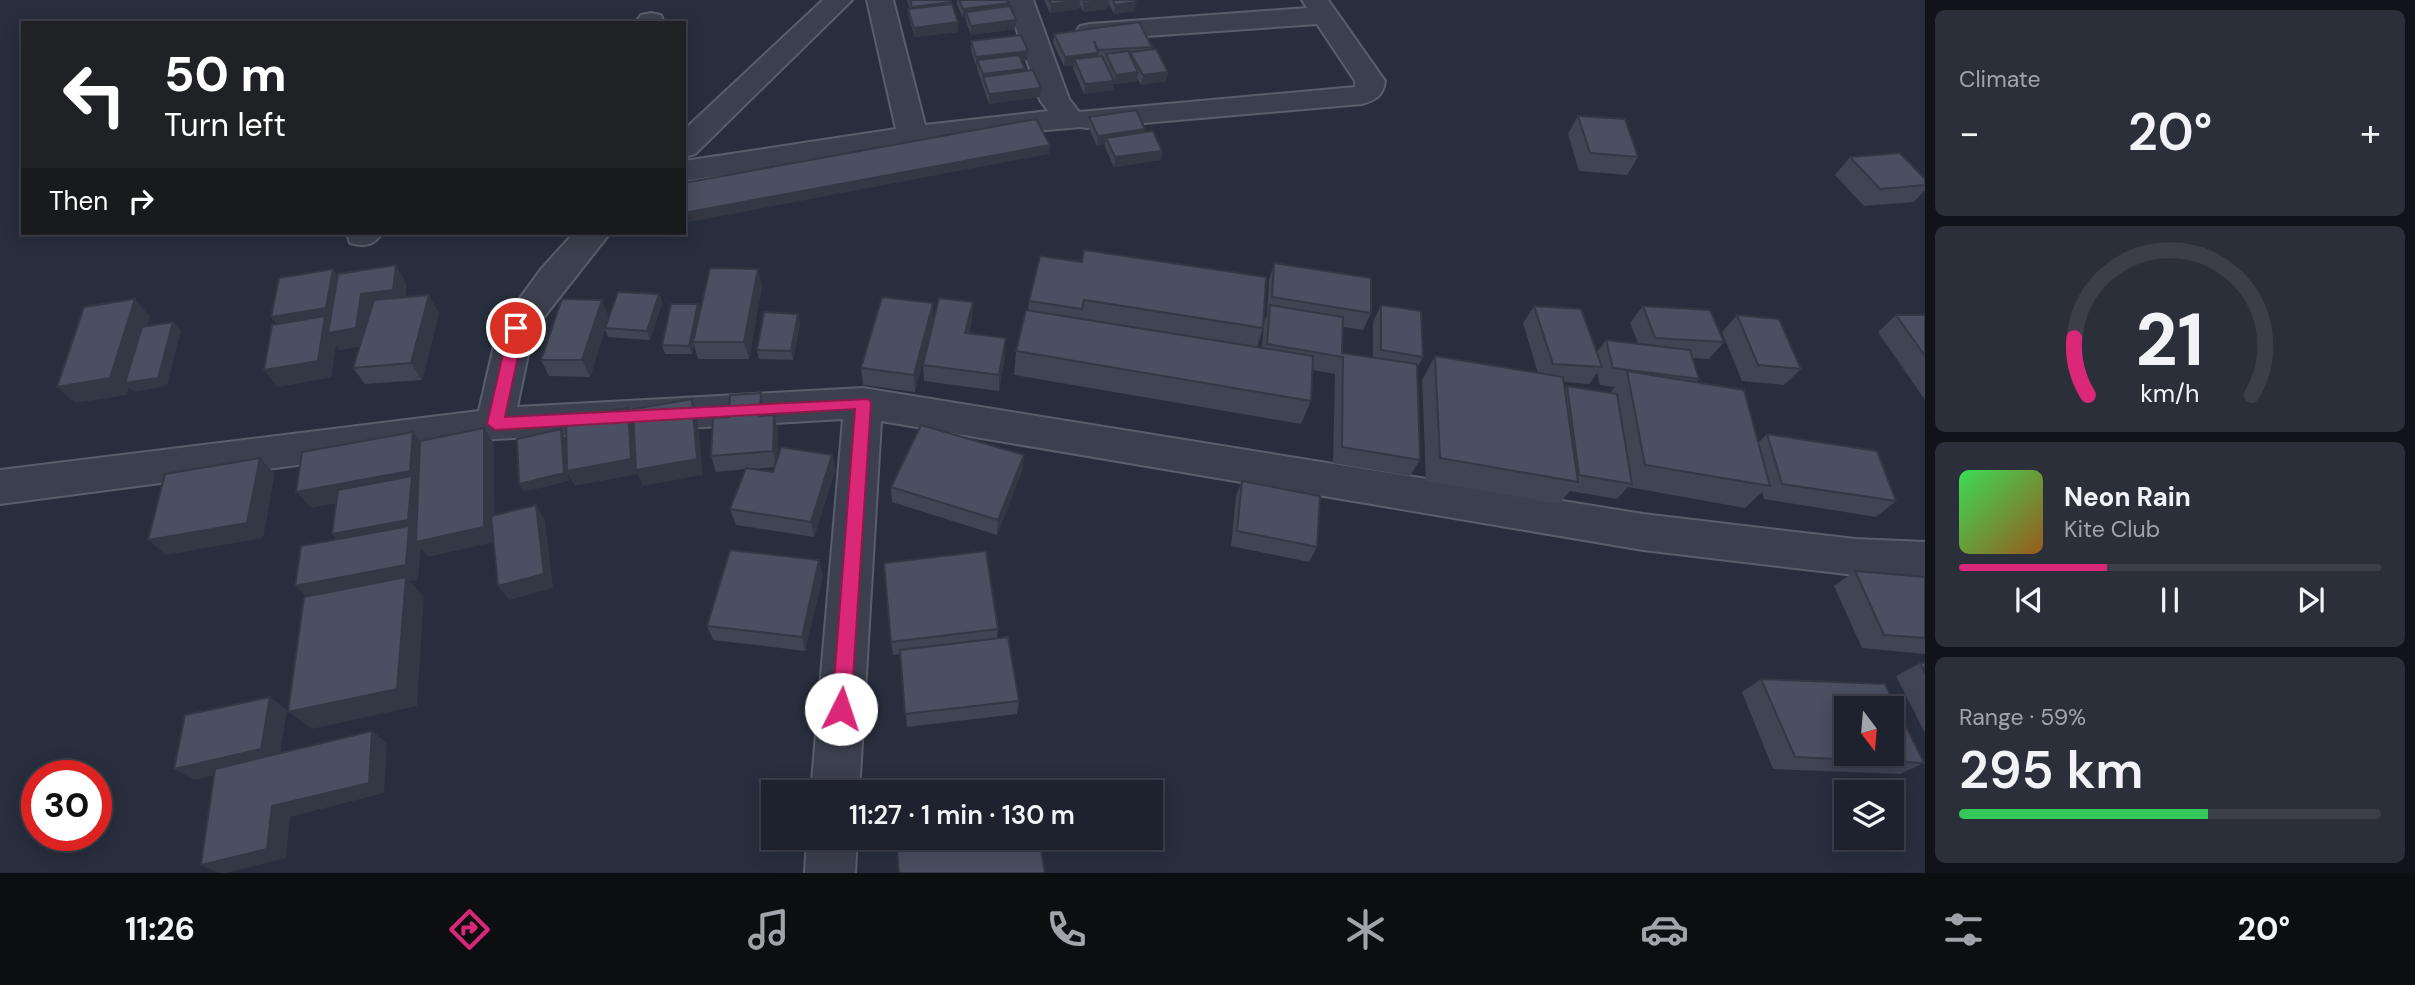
<!DOCTYPE html>
<html lang="en">
<head>
<meta charset="utf-8">
<style>
	:root { --surface:#1e222e; --page:#2b2f3a; --text:#f1f3f6; --muted:#a1a4aa; --line:#3c3f4a; --accent:#db2777 }
	body { margin:0; font-family:"DM Sans",sans-serif; background:var(--page); color:var(--text); height:100vh; display:flex; flex-direction:column; font-size:26px; white-space:nowrap }
	* { box-sizing:border-box; margin:0 }
	p { font-size:23px; color:var(--muted) }
	.icon { flex:none; width:38px; height:38px; fill:none; stroke:currentColor; stroke-width:2; stroke-linecap:round; stroke-linejoin:round }
	.map { position:relative; flex:1; overflow:hidden }
	.side { display:flex; flex-direction:column; gap:10px; padding:10px; background:#101319; width:490px }
	.side>* { flex:none }
	.top-card { position:absolute; left:21px; top:21px; width:665px; height:214px; border-radius:0px; box-shadow:0 4px 18px #0003,0 0 0 2px var(--line); background:#202124; color:#fff; overflow:hidden }
	.needle { width:46px; rotate:164deg }
	.controls { position:absolute; left:1834px; top:696px; display:grid; gap:14px }
	.controls a { display:grid; place-items:center; width:70px; height:70px; border-radius:0px; background:var(--surface); box-shadow:0 4px 18px #0003,0 0 0 2px var(--line); font-size:35px }
	.speed { position:absolute; left:21px; top:760px; display:flex; gap:14px; font-size:35px; font-weight:700; text-align:center }
	.speed>* { display:grid; place-content:center; width:91px; height:91px; border-radius:50%; background:var(--surface); box-shadow:0 4px 18px #0003,0 0 0 2px var(--line); line-height:1 }
	.speed .limit { border:10px solid #d22; background:#fff; color:#111 }
	.pin { position:absolute; display:grid; place-items:center; width:60px; height:60px; color:#fff; margin:-30px; border:4px solid #fff; border-radius:50%; box-shadow:0 2px 7px #0007 }
	.me { position:absolute; width:77px; margin:-38px; rotate:4deg; stroke-linejoin:round; filter:drop-shadow(0 0 5px #0008) }
	.turn { display:flex; align-items:center; gap:24px; height:147px; padding:0 28px; font-size:32px }
	.turn .icon { width:91px; height:91px; stroke-width:2.5 }
	.turn b { display:block; font-size:49px; line-height:60px }
	.then { display:flex; align-items:center; height:66px; padding:0 28px; background:#0003; gap:14px; font-size:26px }
	.big { font-size:52px; font-weight:600; line-height:1.1 }
	.side .card { flex:1; display:flex; flex-direction:column; justify-content:center; gap:10px; min-width:0; padding:0 24px; border-radius:10px; background:var(--page) }
	.side .dial { align-items:center; gap:0 }
	.dial svg { height:182px; overflow:visible; fill:none; stroke:var(--line); stroke-width:7; stroke-linecap:round; text-anchor:middle }
	.dial text { fill:var(--text); stroke:none }
	.song { display:flex; align-items:center; gap:21px }
	.cover { width:84px; height:84px; border-radius:10px; background:linear-gradient(135deg,hsl(130 70% 55%),hsl(30 70% 35%)) }
	.played { height:7px; border-radius:4px; background:linear-gradient(90deg,var(--accent) 35%,var(--line) 35%) }
	.keys { display:flex; justify-content:space-around; direction:ltr }
	.heat { display:flex; justify-content:space-between; align-items:center; font-size:38px; direction:ltr }
	.charge { height:10px; border-radius:5px; background:linear-gradient(90deg,#34c759 59%,var(--line) 0) }
	.trip { position:absolute; left:761px; top:780px; width:402px; height:70px; border-radius:0px; background:var(--surface); box-shadow:0 4px 18px #0003,0 0 0 2px var(--line); font-weight:600; line-height:70px; text-align:center }
	.menu { display:flex; height:112px; justify-content:space-around; align-items:center; background:#0c0e12; color:var(--muted) }
	.menu .icon { width:49px; height:49px }
	.menu .on { color:var(--accent) }
	.menu b { font-size:32px; color:var(--text) }
	main { display:flex; flex:1; min-height:0 }
	.map>svg:first-child { display:block }
</style>
</head>
<body>
<main>
<div class="map">
<svg width="1925" height="873" viewBox="0 0 1925 873">
	<rect width="100%" height="100%" fill="#282e3d"/>
	<g fill="none" stroke-linecap="round" stroke-linejoin="round">
		<g stroke="#5a5e6b" stroke-width="4">
			<g id="minor">
				<polygon points="823,0 852,0 695,154 684,157 684,130"/>
				<path d="M867,0h26l32,125 123,-14 -8,-11 -33,-100h26l36,99 10,13 276,-25v-6l-38,-57 -227,16 -10,-2 -4,-6 4,-6 10,-2 217,-16 -5,-8h26l57,81c-2,15 -9,19 -23,23l-275,24 -7,-1 -45,4 -122,15 -229,35v-20l212,-32z"/>
				<polygon points="651,13 661,15 664,23 635,23 641,15"/>
				<path d="M347,233h35c-8,13 -18,14 -32,10z"/>
				<polygon points="574,233 610,233 533,331 517,407 863,388 1643,514 1855,539 1925,542 1925,578 1855,575 1643,550 881,421 859,793 811,793 843,419 495,439 0,504 0,470 479,411 498,328 542,268"/>
				<polygon points="807,838 857,838 855,873 805,873"/>
			</g>
		</g>
		<use href="#minor" fill="#3c404e" fill-rule="evenodd"/>
	</g>
	<g fill="#404453" fill-rule="evenodd">
		<polygon points="907,0 950,0 958,22 958,32 915,37 909,18 908,9 910,9"/>
		<polygon points="957,0 1007,0 1008,7 1016,20 1015,29 971,35 966,21 966,18 963,18 957,4"/>
		<polygon points="1044,0 1135,0 1135,11 1114,14 1108,2 1107,9 1083,12 1080,5 1079,9 1050,13"/>
		<polygon points="1054,34 1152,47 1152,49 1168,72 1166,81 1141,85 1137,78 1137,81 1115,84 1114,82 1113,90 1084,94 1073,68 1074,65 1064,66 1053,43"/>
		<polygon points="971,41 1028,51 1027,60 1021,61 1024,71 1040,97 989,104 977,69 977,66 976,66 971,50"/>
		<polygon points="1578,116 1638,157 1627,175 1579,171 1568,134"/>
		<polygon points="1089,117 1145,132 1162,151 1161,160 1114,167 1105,147 1105,144 1097,146 1088,126"/>
		<polygon points="1850,157 1925,179 1925,190 1914,202 1864,206 1835,175"/>
		<polygon points="1040,256 1263,328 1257,347 1262,348 1264,322 1267,315 1269,280 1274,263 1371,313 1363,330 1343,327 1342,353 1373,357 1373,322 1381,305 1423,357 1417,368 1420,460 1410,476 1333,463 1335,374 1313,370 1311,401 1301,424 1014,375 1016,351 1028,310 1029,301"/>
		<polygon points="333,269 338,277 406,283 405,297 439,313 422,380 365,384 353,368 359,346 340,350 336,344 331,377 278,387 264,370 277,324 271,317"/>
		<polygon points="762,286 749,359 698,359 694,345 692,354 665,354 662,345 698,304 700,311"/>
		<polygon points="659,294 662,303 650,340 608,337 605,329 590,377 549,376 541,360 609,317"/>
		<polygon points="933,303 933,320 915,392 863,385 861,368"/>
		<path d="M1534,306l63,46 9,-12 32,3 -8,-20 13,-17 81,36 -15,17 -16,-1 6,21 -3,3 62,61 9,-9 129,67 -20,16 -112,-18 -2,-7 -17,16 -117,-21 -11,12 -47,-8 -11,13 -133,-23 -4,-101 13,-24 103,17 -15,-50zM1597,373l3,12 15,2 -5,6 -43,-7 -2,4 -1,-8 25,2z"/>
		<polygon points="798,314 800,323 793,360 759,359 757,350"/>
		<polygon points="1737,315 1801,369 1784,385 1742,381 1722,332"/>
		<polygon points="1896,315 1925,315 1925,400 1878,332"/>
		<polygon points="972,320 969,333 1005,355 999,391 924,381 923,365"/>
		<path d="M761,393l4,17v5h9l4,16 -1,28 55,-4 3,16 -21,66 -78,-12 -6,-16 15,-40 -29,3 -5,-16zM775,467l-2,5 -20,-3z"/>
		<polygon points="1024,455 1022,471 997,535 892,502 891,487"/>
		<polygon points="1242,481 1317,547 1309,562 1231,546 1236,496"/>
		<polygon points="1855,571 1925,577 1925,654 1862,648 1834,586"/>
		<polygon points="823,575 805,651 713,640 707,626"/>
		<polygon points="998,629 997,639 1019,701 1017,714 907,727 900,654 893,655 891,642"/>
		<polygon points="1920,663 1925,663 1925,733 1896,676"/>
		<polygon points="1761,679 1924,763 1900,774 1773,769 1742,692"/>
	</g>
	<g fill="#343744">
		<polygon points="1080,0 1079,9 1050,13 1051,4"/>
		<polygon points="1108,0 1107,9 1083,12 1084,3"/>
		<polygon points="951,2 951,11 912,16 912,7"/>
		<polygon points="1136,2 1135,11 1114,14 1115,5"/>
		<polygon points="1009,3 1008,13 966,12 966,18 963,18 963,9"/>
		<polygon points="1016,20 1015,29 971,35 971,26"/>
		<polygon points="958,22 958,32 915,37 914,28"/>
		<polygon points="1028,51 1027,60 980,66 977,60 977,66 976,66 976,57"/>
		<polygon points="1098,53 1097,62 1074,59 1074,65 1064,66 1065,57"/>
		<polygon points="1025,69 1024,78 983,77 983,84 983,74"/>
		<polygon points="1138,72 1137,81 1115,84 1116,75"/>
		<polygon points="1168,72 1166,81 1141,85 1143,75"/>
		<polygon points="1114,81 1113,90 1084,94 1085,84"/>
		<polygon points="1041,88 1040,97 989,104 989,94"/>
		<polygon points="1145,129 1144,139 1106,138 1105,144 1097,146 1098,136"/>
		<polygon points="1050,145 1049,154 684,223 684,213"/>
		<polygon points="1162,151 1161,160 1114,167 1115,157"/>
		<polygon points="396,265 406,283 403,307 368,345 340,350 336,344 331,377 278,387 264,370 285,334 271,317 333,269 345,287 361,294"/>
		<polygon points="758,269 762,286 749,359 744,342"/>
		<polygon points="659,294 662,303 650,340 647,331"/>
		<polygon points="429,295 439,313 422,380 411,363"/>
		<polygon points="135,299 150,317 131,382 173,322 181,331 167,386 134,392 129,387 127,395 75,403 57,387"/>
		<polygon points="602,300 609,317 590,377 582,360"/>
		<polygon points="973,302 972,320 965,350 965,333"/>
		<polygon points="933,303 933,320 915,392 914,375"/>
		<polygon points="698,304 701,312 693,342 694,345 692,354 689,346"/>
		<polygon points="798,314 800,323 793,360 791,351"/>
		<polygon points="1006,338 1005,355 999,391 999,375"/>
		<polygon points="761,393 765,410 764,432 760,416"/>
		<polygon points="692,399 697,415 703,475 643,486 638,474 575,486 568,474 569,481 524,492 519,484 561,429 565,438 568,470 628,408 635,425"/>
		<polygon points="774,415 778,431 777,467 773,451"/>
		<polygon points="484,428 494,444 495,542 428,557 421,548 418,580 410,581 424,597 417,706 312,729 288,712 311,601 295,586 346,549 332,534 411,489 311,508 296,492 413,432 425,448"/>
		<polygon points="832,455 835,471 814,537 811,522"/>
		<polygon points="1024,455 1022,471 997,535 998,520"/>
		<polygon points="260,458 275,474 263,538 166,555 148,540"/>
		<polygon points="536,505 545,520 553,588 509,600 498,586"/>
		<polygon points="819,560 823,575 805,651 802,637"/>
		<polygon points="270,697 287,710 279,761 194,780 174,769"/>
		<polygon points="372,731 387,743 384,793 290,817 286,858 226,873 219,873 201,865 272,806"/>
	</g>
	<g fill="#4a4f61" stroke="#343744" stroke-width="2" fill-rule="evenodd">
		<polygon points="910,0 950,0 951,2 912,7"/>
		<polygon points="959,0 1007,0 1009,3 963,9"/>
		<polygon points="1049,0 1080,0 1051,4"/>
		<polygon points="1083,0 1108,0 1084,3"/>
		<polygon points="1113,0 1135,0 1136,2 1115,5"/>
		<polygon points="952,4 958,22 914,28 908,9"/>
		<polygon points="1010,6 1016,20 971,26 966,12"/>
		<polygon points="1139,22 1152,47 1098,50 1094,41 1098,53 1065,57 1054,34"/>
		<polygon points="1021,35 1028,51 976,57 971,41"/>
		<polygon points="1156,49 1168,72 1143,75 1130,52"/>
		<polygon points="1128,51 1138,72 1116,75 1106,54"/>
		<polygon points="1019,55 1025,69 983,74 977,60"/>
		<polygon points="1102,56 1114,81 1085,84 1074,59"/>
		<polygon points="1033,70 1041,88 989,94 983,77"/>
		<polygon points="1136,110 1145,129 1098,136 1089,117"/>
		<polygon points="1578,116 1625,119 1638,157 1590,153"/>
		<polygon points="1036,119 1050,145 684,213 684,183"/>
		<polygon points="1153,131 1162,151 1115,157 1106,138"/>
		<polygon points="1900,153 1925,179 1925,185 1880,189 1850,157"/>
		<polygon points="1084,250 1266,277 1263,328 1084,300 1082,309 1029,301 1040,256 1082,262"/>
		<polygon points="1274,263 1371,278 1371,313 1272,297"/>
		<polygon points="396,265 393,290 361,294 356,328 328,333 338,274"/>
		<polygon points="710,268 758,269 744,342 693,342"/>
		<polygon points="333,269 326,308 271,317 279,278"/>
		<polygon points="618,292 659,294 647,331 605,328"/>
		<polygon points="429,295 411,363 353,368 374,300"/>
		<polygon points="882,297 933,303 914,375 861,368"/>
		<polygon points="939,298 973,302 965,333 1006,338 999,375 923,365"/>
		<polygon points="135,299 110,378 57,387 84,307"/>
		<polygon points="562,299 602,300 582,360 541,360"/>
		<polygon points="671,304 698,304 689,346 662,345"/>
		<polygon points="1270,305 1343,317 1342,353 1417,364 1420,460 1342,447 1343,357 1267,344"/>
		<polygon points="1381,305 1421,311 1423,357 1381,350"/>
		<polygon points="1534,306 1581,309 1602,367 1553,364"/>
		<polygon points="1643,306 1710,310 1724,342 1655,338"/>
		<polygon points="1026,310 1313,356 1311,401 1016,351"/>
		<polygon points="764,312 798,314 791,351 757,350"/>
		<polygon points="1737,315 1779,319 1801,369 1758,365"/>
		<polygon points="1896,315 1925,315 1925,356"/>
		<polygon points="325,316 318,361 264,370 272,325"/>
		<polygon points="173,322 158,378 125,383 142,327"/>
		<polygon points="1606,340 1690,350 1699,379 1613,368"/>
		<polygon points="1435,356 1563,377 1578,482 1440,458"/>
		<polygon points="1627,371 1744,390 1770,486 1645,465"/>
		<polygon points="1567,386 1617,394 1632,484 1579,475"/>
		<polygon points="761,393 760,416 774,415 773,451 711,456 713,418 729,417 730,395"/>
		<polygon points="692,399 697,459 636,470 633,409"/>
		<polygon points="628,408 631,459 567,471 566,419"/>
		<polygon points="921,425 1024,455 998,520 891,487"/>
		<polygon points="484,428 484,527 416,542 420,441"/>
		<polygon points="561,429 564,473 519,484 517,439"/>
		<polygon points="413,432 410,471 296,492 302,452"/>
		<polygon points="1767,434 1877,451 1896,501 1782,484"/>
		<polygon points="781,447 832,455 811,522 730,509 746,468 773,472"/>
		<polygon points="260,458 247,523 148,540 165,474"/>
		<polygon points="412,476 408,520 332,534 338,490"/>
		<polygon points="1242,481 1320,496 1317,547 1237,531"/>
		<polygon points="536,505 544,574 498,586 491,516"/>
		<polygon points="409,526 406,565 295,586 301,546"/>
		<polygon points="730,550 819,560 802,637 707,626"/>
		<polygon points="986,551 998,629 891,642 884,563"/>
		<polygon points="1855,571 1925,577 1925,638 1884,635"/>
		<polygon points="406,577 397,689 288,712 304,597"/>
		<polygon points="1008,637 1019,701 905,714 900,650"/>
		<polygon points="1920,663 1925,663 1925,673"/>
		<path d="M1761,679l124,5 39,79 -129,-6zM1846,709h46v45h-46z"/>
		<polygon points="270,697 261,749 174,769 185,715"/>
		<polygon points="372,731 369,783 272,806 267,849 201,865 215,769"/>
		<polygon points="1031,788 1032,793 993,793"/>
		<polygon points="896,838 1039,838 1045,873 899,873"/>
	</g>
	<polygon fill="#db2777" stroke="#8e194d" stroke-width="2" points="516,323 524,328 505,417 869,399 871,403 851,709 848,716 841,718 835,716 832,709 855,409 495,430 487,424 509,328"/>
</svg>
<div class="controls">
<a><svg class="needle" viewBox="-14 -14 28 28"><path d="M0-13l5 13h-10z" fill="#e53935"/><path d="M0 13l5-13h-10z" fill="#a1a4aa"/></svg></a>
<a><svg class="icon" aria-label="layers" viewBox="0 0 24 24"><path d="M12 4l9 5-9 5-9-5zM3 14l9 5 9-5"/></svg></a>
</div>
<div class="speed"><div class="limit">30</div></div>
<div class="pin" style="left:516px;top:328px;background:#d93025"><svg class="icon" aria-label="arrive" viewBox="0 0 24 24"><path d="M6 21V4h12l-3 4 3 4H6"/></svg></div>
<svg class="me" style="left:841px;top:709px" viewBox="-20 -20 40 40"><circle r="19" fill="#fff"/><path d="M0-13L10 11 0 6-10 11z" fill="#db2777"/></svg>
<div class="trip">11:27 · 1 min · 130 m</div>
<div class="top-card">
<div class="turn"><svg class="icon" aria-label="left" viewBox="0 0 24 24"><path d="M17 20v-9H6M10 6l-5 5 5 5"/></svg><div><b>50 m</b>Turn left</div></div>
<div class="then">Then<svg class="icon" aria-label="right" viewBox="0 0 24 24"><path d="M7 20v-9h11M14 6l5 5-5 5"/></svg></div>
</div>
</div>
<section class="side">
<div class="card"><p>Climate</p>
<div class="heat"><a>−</a><b class="big">20°</b><a>+</a></div>
</div>
<div class="card dial"><svg viewBox="0 0 100 80">
<path d="M14 69A42 42 0 1 1 86 69"/>
<path d="M14 69A42 42 0 0 1 8 44" stroke="#db2777"/>
<text x="50" y="56" font-size="32" font-weight="700">21</text>
<text x="50" y="72" font-size="11">km/h</text>
</svg></div>
<div class="card">
<div class="song"><i class="cover"></i><div><b>Neon Rain</b><p>Kite Club</p></div></div>
<div class="played"></div>
<div class="keys"><svg class="icon" aria-label="previous" viewBox="0 0 24 24"><path d="M18 5L8 12l10 7zM5 5v14"/></svg><svg class="icon" aria-label="pause" viewBox="0 0 24 24"><path d="M8 5v14M16 5v14"/></svg><svg class="icon" aria-label="next" viewBox="0 0 24 24"><path d="M6 5l10 7-10 7zM19 5v14"/></svg></div>
</div>
<div class="card"><p>Range · 59%</p><b class="big">295 km</b><div class="charge"></div></div>
</section>
</main>
<nav class="menu">
<b>11:26</b>
<svg class="icon on" aria-label="directions" viewBox="0 0 24 24"><path d="M12 3l9 9-9 9-9-9zM9 14v-3h6M13 9l2 2-2 2"/></svg>
<svg class="icon" aria-label="music" viewBox="0 0 24 24"><path d="M9 18V5l10-2v13"/><circle cx="6" cy="18" r="3"/><circle cx="16" cy="16" r="3"/></svg>
<svg class="icon" aria-label="phone" viewBox="0 0 24 24"><path d="M5 4h4l2 5-3 2q2 4 5 5l2-3 5 2v4C11 20 4 13 5 4z"/></svg>
<svg class="icon" aria-label="climate" viewBox="0 0 24 24"><path d="M12 3v18M4 7l16 10M4 17L20 7"/></svg>
<svg class="icon" aria-label="car" viewBox="0 0 24 24"><path d="M5 17H2v-5l4-1 3-4h7l3 4 3 1v5h-3M9 17h6M6 11h13"/><circle cx="7" cy="17" r="2"/><circle cx="17" cy="17" r="2"/></svg>
<svg class="icon" aria-label="filters" viewBox="0 0 24 24"><path d="M4 7h16M4 17h16"/><circle cx="9" cy="7" r="2"/><circle cx="15" cy="17" r="2"/></svg>
<b>20°</b>
</nav>
</body>
</html>
